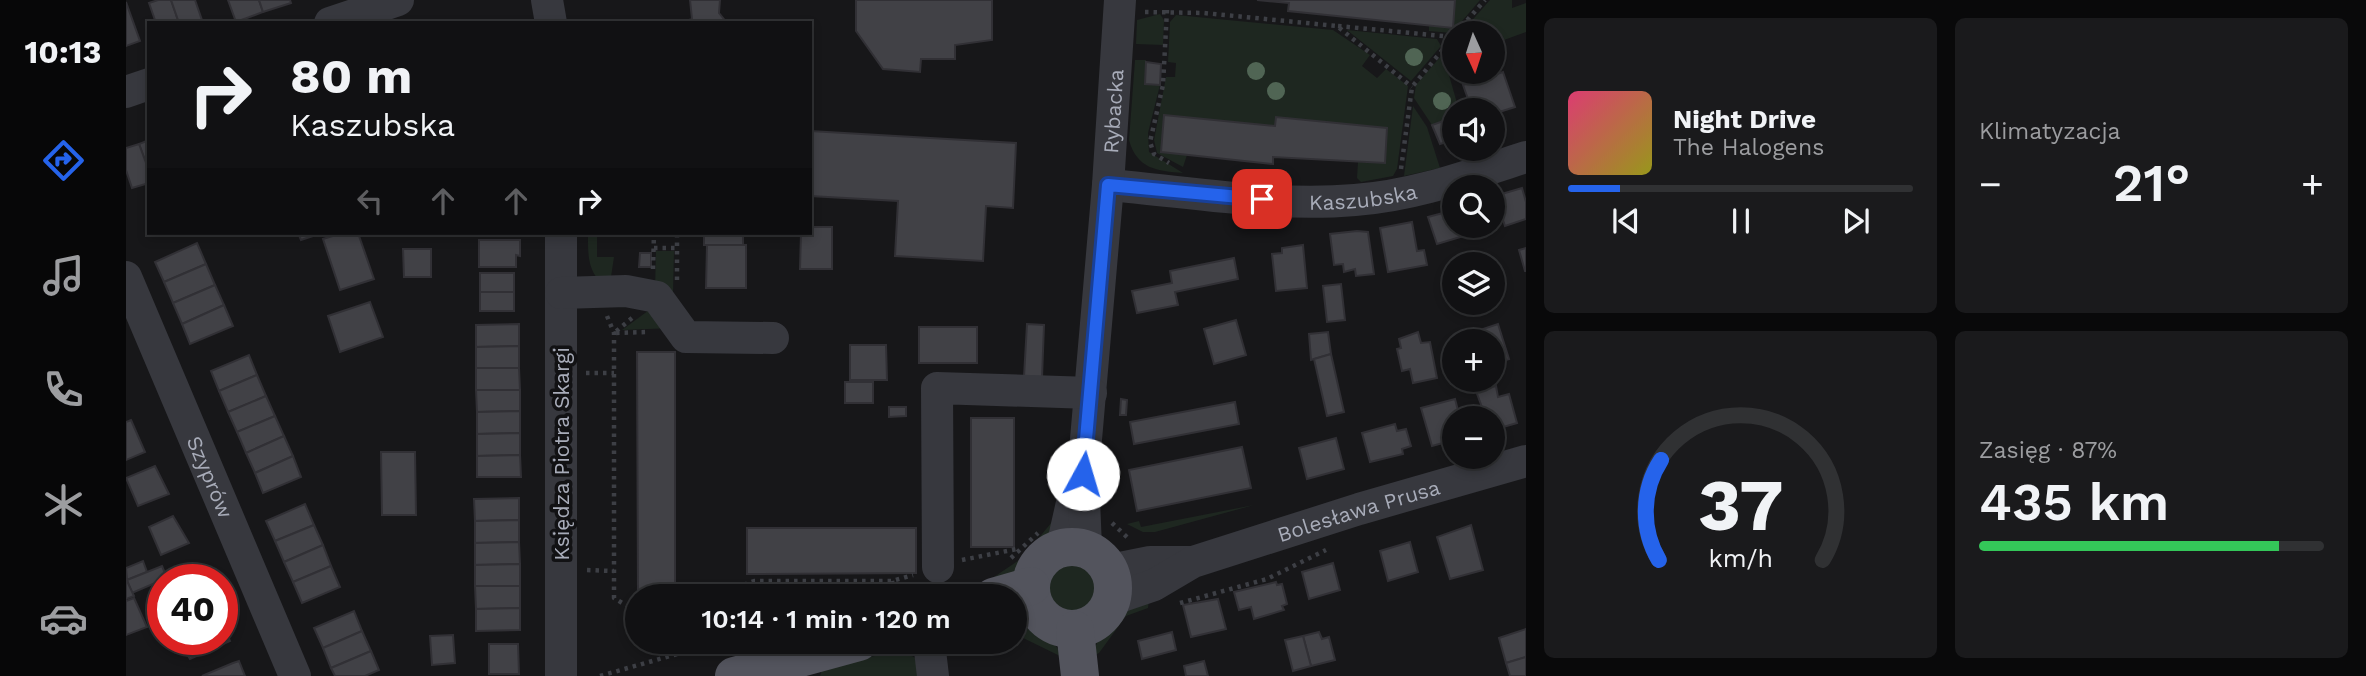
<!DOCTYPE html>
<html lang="pl">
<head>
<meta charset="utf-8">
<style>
	:root { --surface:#111113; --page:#1a1a1c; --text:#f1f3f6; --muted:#9c9da0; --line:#303133; --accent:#2563eb }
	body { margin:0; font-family:"Work Sans",sans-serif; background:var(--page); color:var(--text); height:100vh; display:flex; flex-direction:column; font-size:26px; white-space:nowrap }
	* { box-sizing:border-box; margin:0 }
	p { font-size:23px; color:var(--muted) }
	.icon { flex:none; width:38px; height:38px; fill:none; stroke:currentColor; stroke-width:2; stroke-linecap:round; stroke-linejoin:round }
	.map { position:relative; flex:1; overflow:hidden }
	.side { display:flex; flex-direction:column; gap:18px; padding:18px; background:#09090a; width:840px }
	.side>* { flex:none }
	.guide { position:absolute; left:21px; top:21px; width:665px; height:214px; border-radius:0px; box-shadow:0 4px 10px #0003,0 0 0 2px var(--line); background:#111113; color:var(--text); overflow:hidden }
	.needle { width:46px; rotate:177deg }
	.tools { position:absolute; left:1316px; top:21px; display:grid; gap:14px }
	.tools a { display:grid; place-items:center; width:63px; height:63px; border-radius:50%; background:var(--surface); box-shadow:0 4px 10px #0003,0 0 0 2px var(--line); font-size:35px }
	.speed { position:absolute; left:21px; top:564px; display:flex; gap:14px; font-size:35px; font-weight:700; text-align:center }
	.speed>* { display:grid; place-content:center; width:91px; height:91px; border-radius:50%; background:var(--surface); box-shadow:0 4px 10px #0003,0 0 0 2px var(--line); line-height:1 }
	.speed .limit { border:10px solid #d22; background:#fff; color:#111 }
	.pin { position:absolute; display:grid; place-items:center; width:60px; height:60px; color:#fff; margin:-30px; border-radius:14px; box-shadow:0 4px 10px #0006 }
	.me { position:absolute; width:77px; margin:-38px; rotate:6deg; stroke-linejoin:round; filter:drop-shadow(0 0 5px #0008) }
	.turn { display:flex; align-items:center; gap:24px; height:147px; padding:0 28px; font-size:32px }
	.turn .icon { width:91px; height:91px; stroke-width:2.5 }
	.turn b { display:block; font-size:49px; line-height:60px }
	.lanes { display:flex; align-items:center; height:66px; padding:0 28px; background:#0003; justify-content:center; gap:35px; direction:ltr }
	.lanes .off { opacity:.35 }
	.big { font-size:52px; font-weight:600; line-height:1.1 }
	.side .card { flex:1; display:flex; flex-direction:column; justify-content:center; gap:10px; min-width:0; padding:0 24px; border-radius:10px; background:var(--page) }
	.side .dial { align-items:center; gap:0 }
	.dial svg { height:182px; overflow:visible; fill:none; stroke:var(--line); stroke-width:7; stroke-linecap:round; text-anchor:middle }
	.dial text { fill:var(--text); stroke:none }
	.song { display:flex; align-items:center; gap:21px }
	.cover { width:84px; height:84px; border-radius:10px; background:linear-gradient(135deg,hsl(340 70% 55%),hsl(60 70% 35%)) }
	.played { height:7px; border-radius:4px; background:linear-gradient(90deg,var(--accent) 15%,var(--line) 15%) }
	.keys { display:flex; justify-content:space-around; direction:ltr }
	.heat { display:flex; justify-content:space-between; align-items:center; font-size:38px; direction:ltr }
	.charge { height:10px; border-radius:5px; background:linear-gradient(90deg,#34c759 87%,var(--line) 0) }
	.side .tiles { flex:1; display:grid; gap:18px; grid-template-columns:repeat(2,1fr) }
	.trip { position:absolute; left:499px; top:584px; width:402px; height:70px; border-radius:35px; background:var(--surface); box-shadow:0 4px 10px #0003,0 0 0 2px var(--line); font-weight:600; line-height:70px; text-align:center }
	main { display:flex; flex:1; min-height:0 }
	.menu { display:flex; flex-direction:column; width:126px; justify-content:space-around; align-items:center; background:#070708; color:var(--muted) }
	.menu .icon { width:49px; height:49px }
	.menu .on { color:var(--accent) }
	.menu b { font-size:32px; color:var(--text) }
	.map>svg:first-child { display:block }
</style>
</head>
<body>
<main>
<nav class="menu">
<b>10:13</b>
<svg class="icon on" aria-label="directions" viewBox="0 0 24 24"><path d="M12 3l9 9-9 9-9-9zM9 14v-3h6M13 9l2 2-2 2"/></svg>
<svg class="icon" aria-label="music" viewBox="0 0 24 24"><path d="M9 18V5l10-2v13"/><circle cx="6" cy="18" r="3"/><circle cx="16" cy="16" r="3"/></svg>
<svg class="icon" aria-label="phone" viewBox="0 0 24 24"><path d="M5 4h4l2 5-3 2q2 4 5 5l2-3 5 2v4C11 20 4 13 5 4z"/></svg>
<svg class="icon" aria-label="climate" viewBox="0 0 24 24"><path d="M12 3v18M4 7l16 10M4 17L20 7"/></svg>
<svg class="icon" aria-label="car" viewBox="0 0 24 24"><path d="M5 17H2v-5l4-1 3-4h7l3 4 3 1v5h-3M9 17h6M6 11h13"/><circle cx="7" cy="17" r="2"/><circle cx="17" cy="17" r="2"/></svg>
</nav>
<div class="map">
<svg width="1400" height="676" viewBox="0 0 1400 676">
	<rect width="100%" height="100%" fill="#171719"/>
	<g fill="#1e2720">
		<polygon points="1329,0 1354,0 1326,33 1303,31 1303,25 1326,27"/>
		<polygon points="1364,0 1386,0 1386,8 1400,3 1400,32 1367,44 1367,33 1335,33"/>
		<polygon points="1034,14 1038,20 1037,45 1010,44 1011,20"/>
		<polygon points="1050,15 1207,30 1244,55 1236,66 1251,78 1260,69 1282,86 1271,169 1267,176 1235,182 1231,178 1232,162 1259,163 1261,128 1150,117 1149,126 1039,115 1035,152 1061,155 1057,167 1031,153 1028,140 1040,77 1049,77 1050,63 1042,62 1044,22"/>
		<polygon points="1221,30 1311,39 1315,46 1285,81"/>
		<polygon points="1328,41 1328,57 1319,61 1333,110 1328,110 1328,144 1320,120 1306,125 1288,98 1290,85"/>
		<path d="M1009,60h11l-1,23 15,2 -12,48 1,19 34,21c-26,-2 -46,-4 -54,-33z"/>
		<polygon points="1287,106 1301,127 1314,168 1278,176"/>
		<path d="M462,233h9v24h17l-3,20 -14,1c-10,-13 -9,-29 -9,-45z"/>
		<polygon points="530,251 548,251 547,294 529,290"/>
		<polygon points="530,305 548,328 496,330"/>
		<polygon points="1128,505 1029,532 1017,532 1001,524 1013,521 1015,527"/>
		<polygon points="931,516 926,531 889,576 868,577 896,558"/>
		<circle cx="945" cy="589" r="26"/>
		<polygon points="835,584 846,594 785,597 831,584"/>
		<path d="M1023,600l-1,8 -22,8 -27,37 -6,3c6,-30 30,-46 56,-56z"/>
		<path d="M889,628c21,0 39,9 47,29l-47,-23z"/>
		<polygon points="777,651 793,660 796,676 694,676 697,665"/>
	</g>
	<g fill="#414146" stroke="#313035" stroke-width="2">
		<polygon points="32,0 45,0 53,23 30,23 23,3"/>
		<polygon points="45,0 69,0 77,23 53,23"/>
		<polygon points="102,0 133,0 137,12 110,22"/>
		<polygon points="133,0 164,0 165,3 137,12"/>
		<polygon points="564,0 594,0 593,13 601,23 554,23 566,19"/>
		<polygon points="730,0 866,0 866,40 829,45 829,59 795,59 794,72 757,69 730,31"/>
		<polygon points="1131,0 1329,0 1327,28 1162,11 1163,3"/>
		<polygon points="0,2 14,41 0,46"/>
		<polygon points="1020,62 1035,64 1034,85 1019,84"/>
		<polygon points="1377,72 1389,107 1367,114 1367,110 1346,110 1337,85"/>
		<polygon points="1038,115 1149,126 1150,117 1261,128 1259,163 1147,157 1147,164 1035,152"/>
		<polygon points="1320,120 1327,140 1314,144 1306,125"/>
		<polygon points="684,131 890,143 887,208 860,206 857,261 769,256 772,201 684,196"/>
		<polygon points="23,140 23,171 13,144"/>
		<polygon points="13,144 23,171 23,183 6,188 0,170 0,148"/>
		<polygon points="1396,188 1400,202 1400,219 1379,226 1369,196"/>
		<polygon points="1328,210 1328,226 1339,226 1341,235 1311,244 1302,217"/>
		<polygon points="1286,222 1291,251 1298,250 1301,265 1262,272 1254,228"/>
		<polygon points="684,227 706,227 706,269 674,269 675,233 684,233"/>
		<polygon points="1231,231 1242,232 1248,274 1230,276 1229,269 1218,272 1217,264 1208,265 1204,234"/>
		<polygon points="172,233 196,233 175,240"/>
		<polygon points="216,233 232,233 248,279 214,290 197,239"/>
		<rect x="578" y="233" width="39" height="12"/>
		<polygon points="353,240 394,240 394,256 390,255 390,267 353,267"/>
		<polygon points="71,243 80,264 38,282 29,262"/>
		<polygon points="581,245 620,245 620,288 580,288"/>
		<polygon points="1177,245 1181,288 1150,291 1146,254 1156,253 1156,248"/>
		<polygon points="1400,248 1400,271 1399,271 1393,250"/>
		<polygon points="277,249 305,249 305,277 278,277"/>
		<polygon points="514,253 525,253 525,267 513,267"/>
		<polygon points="1108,258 1112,279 1049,292 1052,305 1011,313 1006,291 1046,283 1044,271"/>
		<polygon points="80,264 89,285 47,303 38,282"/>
		<rect x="354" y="273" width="34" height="19"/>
		<polygon points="1215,284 1219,320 1201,322 1197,286"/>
		<polygon points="89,285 98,305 56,324 47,303"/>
		<rect x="354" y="292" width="34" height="19"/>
		<polygon points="244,302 257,337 214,352 202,316"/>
		<polygon points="98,305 107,326 64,344 56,324"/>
		<polygon points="1110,320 1120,355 1088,364 1078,329"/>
		<polygon points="393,324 393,346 350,347 350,325"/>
		<polygon points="901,324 918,325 916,378 898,377"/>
		<polygon points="1372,324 1383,359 1367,364 1367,341 1345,341 1342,334"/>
		<rect x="793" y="327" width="58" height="36"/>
		<polygon points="1202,332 1205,354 1185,360 1183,334"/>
		<polygon points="1292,332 1295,343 1304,342 1311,378 1287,383 1284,369 1276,371 1271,349 1275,348 1273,339"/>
		<polygon points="724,345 760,345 761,380 724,380"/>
		<polygon points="393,346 393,368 350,368 350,347"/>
		<polygon points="511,352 549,352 549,597 512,597"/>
		<polygon points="1205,354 1218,412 1201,416 1188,359"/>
		<polygon points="123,355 131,375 93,391 85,371"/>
		<polygon points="350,368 393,368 394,390 350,390"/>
		<polygon points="131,375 140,396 102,412 93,391"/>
		<rect x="719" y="382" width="28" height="21"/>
		<polygon points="1370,386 1372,397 1383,394 1391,423 1367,430 1367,418 1360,418 1350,391"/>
		<polygon points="350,390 394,390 394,411 351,412"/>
		<polygon points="140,396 149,416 111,432 102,412"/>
		<polygon points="995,399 1001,400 1000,415 994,415"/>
		<polygon points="1329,399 1334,418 1328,418 1328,440 1306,446 1295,408"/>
		<polygon points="1109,402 1113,424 1008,444 1004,422"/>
		<polygon points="763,407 780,407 780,416 763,417"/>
		<polygon points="394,411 394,433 351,434 351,412"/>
		<polygon points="149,416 158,436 120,453 111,432"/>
		<rect x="845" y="418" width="43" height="129"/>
		<polygon points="5,420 19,452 0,460 0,422"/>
		<polygon points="1269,424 1271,431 1280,429 1285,446 1276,449 1277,454 1244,462 1236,433"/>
		<polygon points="394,433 394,455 351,456 351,434"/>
		<polygon points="158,436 167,456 129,473 120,453"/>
		<polygon points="1210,438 1218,469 1181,479 1173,448"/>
		<polygon points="1116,447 1125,488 1011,511 1003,470"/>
		<polygon points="255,452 289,452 290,515 256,515"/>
		<polygon points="394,455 395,477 351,477 351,456"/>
		<polygon points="167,456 175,477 137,493 129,473"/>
		<polygon points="29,466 43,494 12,506 0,478"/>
		<polygon points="393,498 393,520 349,521 348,499"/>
		<polygon points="179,504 188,525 149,541 140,521"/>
		<polygon points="47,516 63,543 35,555 23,527"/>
		<polygon points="393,520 393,542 349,543 349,521"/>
		<polygon points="188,525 197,545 158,562 149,541"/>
		<polygon points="1345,525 1357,570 1324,579 1311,537"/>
		<polygon points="621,528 790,528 790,573 621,574"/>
		<polygon points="393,542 394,564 349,565 349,543"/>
		<polygon points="1284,542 1292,572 1262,581 1254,551"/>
		<polygon points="197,545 205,566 167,582 158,562"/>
		<polygon points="17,561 21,572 1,580 0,568"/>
		<polygon points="1207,563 1214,590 1183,599 1176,572"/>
		<polygon points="69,564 76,579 48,579 46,574"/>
		<polygon points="394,564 394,586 349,586 349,565"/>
		<polygon points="36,566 41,578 6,593 1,580"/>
		<polygon points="205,566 214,587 176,603 167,582"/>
		<polygon points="0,579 8,596 0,599"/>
		<polygon points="1150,582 1151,585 1156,584 1161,604 1156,606 1158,610 1128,619 1125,607 1113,610 1108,592"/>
		<polygon points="349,586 394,586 394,608 350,609"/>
		<polygon points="8,598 21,627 0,635 0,601"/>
		<polygon points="1092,599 1100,629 1065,637 1057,605"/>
		<polygon points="394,608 394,630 350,631 350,609"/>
		<polygon points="228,611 236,631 197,648 188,628"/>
		<polygon points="96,622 104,641 64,659 52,639 96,639"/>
		<polygon points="1400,629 1400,657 1380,663 1373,638"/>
		<polygon points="236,631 245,651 205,668 197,648"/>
		<polygon points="1046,632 1050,650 1016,659 1012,641"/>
		<polygon points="1193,632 1196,639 1203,637 1209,660 1185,666 1177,636"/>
		<polygon points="327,635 329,663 306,665 304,636"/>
		<polygon points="1177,636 1185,666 1167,671 1159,640"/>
		<polygon points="363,644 392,644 393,674 363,674"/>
		<polygon points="245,651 253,670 239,676 209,676 205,668"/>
		<polygon points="1400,657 1400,676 1384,676 1380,663"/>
		<polygon points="113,661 119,676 76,676 107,663"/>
		<polygon points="1078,661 1082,676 1060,676 1058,666"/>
	</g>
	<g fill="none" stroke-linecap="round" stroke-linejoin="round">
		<g stroke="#3d3f45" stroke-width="4.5" stroke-dasharray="3.5 5" stroke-linecap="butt">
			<polyline points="1041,10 1037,85 1024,142 1028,154 1043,163"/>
			<polyline points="1019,12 1078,13 1211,26 1286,87"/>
			<polyline points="1212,26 1327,37"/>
			<polyline points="1330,33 1359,0"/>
			<polyline points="1275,169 1286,87 1328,36"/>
			<polyline points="528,248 551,248"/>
			<polyline points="527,269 528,233"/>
			<polyline points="551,280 551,233"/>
			<polyline points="481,316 488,333 488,598 511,612"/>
			<polyline points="506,318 488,333 523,332"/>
			<polyline points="460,373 488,373"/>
			<polyline points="986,523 1002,538"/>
			<polyline points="885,558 912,533"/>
			<polyline points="836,560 891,549"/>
			<polyline points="461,570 488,571"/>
			<polyline points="766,581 769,597"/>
			<polyline points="586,597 628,581 766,581 787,575"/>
			<polyline points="762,597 795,588"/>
			<polyline points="1054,603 1141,579 1200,550"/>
			<polyline points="474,676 593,642"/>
		</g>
		<g stroke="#37383e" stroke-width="32">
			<polyline points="421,0 425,23"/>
			<polyline points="204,23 272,0"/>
			<polyline points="0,92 23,84"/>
			<path id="s1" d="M982,185c82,7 165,22 247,15 59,-4 115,-25 171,-43"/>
			<polyline points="435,233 435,676"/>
			<path id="s2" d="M0,277l169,399"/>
			<polyline points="435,293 500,291 531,297 560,337 647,338"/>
			<polyline points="936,547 948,494"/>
			<path id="s3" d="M960,548l-3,-74 25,-289 12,-185"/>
			<polyline points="812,567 811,388 965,393"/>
			<polyline points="984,570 1024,562 1066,562"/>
			<path id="s4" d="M987,599l41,-14 39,-23 166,-53 167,-48"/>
			<polyline points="803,642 807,676"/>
		</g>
		<g stroke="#53545d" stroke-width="38">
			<circle cx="946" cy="588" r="41"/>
			<polyline points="867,597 905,586"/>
			<polyline points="949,630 954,676"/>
			<polyline points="608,676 733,642"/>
		</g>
	</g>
	<g fill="#506554">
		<circle cx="1288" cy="57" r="9"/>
		<circle cx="1130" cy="71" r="9"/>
		<circle cx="1150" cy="91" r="9"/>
		<circle cx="1316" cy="101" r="9"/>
	</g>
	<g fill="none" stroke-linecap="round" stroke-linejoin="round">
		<g stroke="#184099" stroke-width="18">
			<polyline id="route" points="957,474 982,185 1136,199"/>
		</g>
		<use href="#route" stroke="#2563eb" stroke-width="12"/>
	</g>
	<g text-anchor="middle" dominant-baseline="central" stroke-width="7" stroke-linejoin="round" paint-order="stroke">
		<g font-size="21" fill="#a8acb9" stroke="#121214">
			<text stroke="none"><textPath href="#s3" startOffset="438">Rybacka</textPath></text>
			<text stroke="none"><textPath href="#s1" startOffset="256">Kaszubska</textPath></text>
			<text transform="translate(435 454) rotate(-90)">Księdza Piotra Skargi</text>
			<text stroke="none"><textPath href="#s2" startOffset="217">Szyprów</textPath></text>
			<text stroke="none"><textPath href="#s4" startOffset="262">Bolesława Prusa</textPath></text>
		</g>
	</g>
</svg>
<div class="tools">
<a><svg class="needle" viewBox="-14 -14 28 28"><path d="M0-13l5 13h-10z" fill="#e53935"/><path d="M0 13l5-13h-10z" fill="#9c9da0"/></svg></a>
<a><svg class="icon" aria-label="sound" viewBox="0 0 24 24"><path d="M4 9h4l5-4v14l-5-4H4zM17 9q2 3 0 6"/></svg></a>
<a><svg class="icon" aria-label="search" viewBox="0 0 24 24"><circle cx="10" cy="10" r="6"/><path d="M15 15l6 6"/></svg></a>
<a><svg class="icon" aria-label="layers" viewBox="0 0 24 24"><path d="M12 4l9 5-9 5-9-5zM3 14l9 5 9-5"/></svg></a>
<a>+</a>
<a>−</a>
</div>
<div class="speed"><div class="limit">40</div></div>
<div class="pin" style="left:1136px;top:199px;background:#d93025"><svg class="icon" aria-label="arrive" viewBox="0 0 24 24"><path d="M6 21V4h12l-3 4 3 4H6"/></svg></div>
<svg class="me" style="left:957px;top:474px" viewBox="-20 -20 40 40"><circle r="19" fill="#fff"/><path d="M0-13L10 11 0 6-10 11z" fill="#2563eb"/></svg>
<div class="trip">10:14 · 1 min · 120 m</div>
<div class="guide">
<div class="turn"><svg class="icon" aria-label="right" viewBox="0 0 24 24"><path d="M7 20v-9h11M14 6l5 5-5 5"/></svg><div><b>80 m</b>Kaszubska</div></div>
<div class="lanes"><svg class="icon off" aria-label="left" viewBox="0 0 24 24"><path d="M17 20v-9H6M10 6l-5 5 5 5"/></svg><svg class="icon off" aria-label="ahead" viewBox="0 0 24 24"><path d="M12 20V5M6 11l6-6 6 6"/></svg><svg class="icon off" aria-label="ahead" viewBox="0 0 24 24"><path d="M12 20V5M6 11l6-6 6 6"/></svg><svg class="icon" aria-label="right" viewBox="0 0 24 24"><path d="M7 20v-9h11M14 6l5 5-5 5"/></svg></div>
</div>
</div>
<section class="side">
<div class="tiles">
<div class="card">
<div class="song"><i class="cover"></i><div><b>Night Drive</b><p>The Halogens</p></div></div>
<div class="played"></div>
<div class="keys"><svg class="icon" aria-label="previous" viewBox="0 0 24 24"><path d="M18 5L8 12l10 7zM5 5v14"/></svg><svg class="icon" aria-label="pause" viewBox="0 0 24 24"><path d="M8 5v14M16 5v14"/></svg><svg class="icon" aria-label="next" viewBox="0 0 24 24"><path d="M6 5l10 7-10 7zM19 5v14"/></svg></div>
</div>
<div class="card"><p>Klimatyzacja</p>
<div class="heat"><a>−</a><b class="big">21°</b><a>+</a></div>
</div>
<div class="card dial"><svg viewBox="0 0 100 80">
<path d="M14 69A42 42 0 1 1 86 69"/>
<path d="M14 69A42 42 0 0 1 15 25" stroke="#2563eb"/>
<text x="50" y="56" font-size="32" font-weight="700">37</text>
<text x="50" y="72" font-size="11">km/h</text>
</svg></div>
<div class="card"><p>Zasięg · 87%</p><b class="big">435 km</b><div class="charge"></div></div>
</div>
</section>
</main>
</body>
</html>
